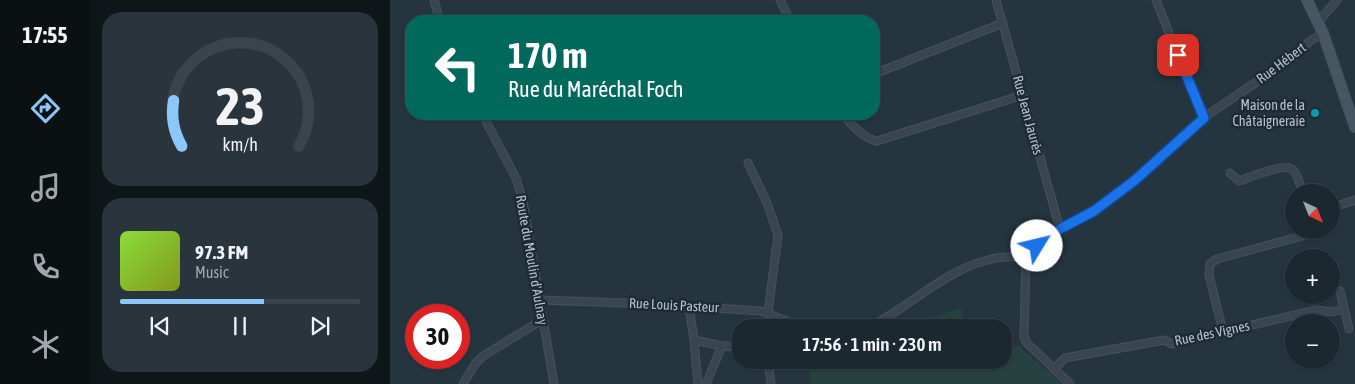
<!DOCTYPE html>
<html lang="en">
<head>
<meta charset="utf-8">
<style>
	:root { --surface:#1c2830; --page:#29343c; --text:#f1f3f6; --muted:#a0a6ab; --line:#3a444c; --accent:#8bc8f9 }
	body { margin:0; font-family:"Asap Condensed",sans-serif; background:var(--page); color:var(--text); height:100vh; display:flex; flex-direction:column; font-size:19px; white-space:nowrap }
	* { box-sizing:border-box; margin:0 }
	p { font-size:16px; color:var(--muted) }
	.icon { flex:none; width:28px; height:28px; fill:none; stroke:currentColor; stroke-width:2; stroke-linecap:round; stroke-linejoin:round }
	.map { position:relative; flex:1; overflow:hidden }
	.side { display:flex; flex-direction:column; gap:12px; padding:12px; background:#0f161a; width:300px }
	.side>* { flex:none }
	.guide { position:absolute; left:15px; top:15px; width:475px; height:105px; border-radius:20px; box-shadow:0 1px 4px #0004,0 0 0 1px var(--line); background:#00695c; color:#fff; overflow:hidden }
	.needle { width:32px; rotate:137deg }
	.buttons { position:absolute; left:895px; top:184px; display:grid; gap:10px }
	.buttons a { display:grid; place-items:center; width:55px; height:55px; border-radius:50%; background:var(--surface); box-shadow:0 1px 4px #0004,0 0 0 1px var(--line); font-size:25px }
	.speed { position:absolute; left:15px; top:304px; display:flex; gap:10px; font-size:25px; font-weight:700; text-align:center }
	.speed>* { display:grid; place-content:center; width:65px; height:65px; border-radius:50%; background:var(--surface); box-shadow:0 1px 4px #0004,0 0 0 1px var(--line); line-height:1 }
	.speed .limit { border:8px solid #d22; background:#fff; color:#111 }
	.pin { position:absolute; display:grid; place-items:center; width:42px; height:42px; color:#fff; margin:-21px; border-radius:10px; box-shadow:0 2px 8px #0006 }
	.me { position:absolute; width:55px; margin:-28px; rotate:54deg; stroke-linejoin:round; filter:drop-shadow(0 0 4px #0008) }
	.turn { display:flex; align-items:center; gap:18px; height:105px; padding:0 20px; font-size:22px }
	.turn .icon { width:65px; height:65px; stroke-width:2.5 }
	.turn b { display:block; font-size:35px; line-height:42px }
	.side .card { flex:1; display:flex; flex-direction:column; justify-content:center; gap:8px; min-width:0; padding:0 18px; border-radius:20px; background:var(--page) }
	.side .dial { align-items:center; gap:0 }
	.dial svg { height:130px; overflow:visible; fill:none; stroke:var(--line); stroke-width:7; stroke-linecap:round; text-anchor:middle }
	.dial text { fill:var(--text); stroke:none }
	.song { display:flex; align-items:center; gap:15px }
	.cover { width:60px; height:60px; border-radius:8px; background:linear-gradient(135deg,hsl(90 70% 55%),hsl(70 70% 35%)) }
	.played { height:5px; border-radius:2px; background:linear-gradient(90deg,var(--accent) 60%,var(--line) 60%) }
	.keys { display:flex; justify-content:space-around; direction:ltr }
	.trip { position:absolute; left:342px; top:319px; width:280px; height:50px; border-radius:20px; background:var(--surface); box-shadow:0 1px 4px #0004,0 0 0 1px var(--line); font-weight:600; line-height:50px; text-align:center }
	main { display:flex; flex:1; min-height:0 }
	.dock { display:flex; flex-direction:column; width:90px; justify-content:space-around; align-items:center; background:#0b1013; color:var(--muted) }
	.dock .icon { width:35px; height:35px }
	.dock .selected { color:var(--accent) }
	.dock b { font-size:22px; color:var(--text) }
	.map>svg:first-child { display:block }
</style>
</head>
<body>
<main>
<nav class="dock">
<b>17:55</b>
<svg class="icon selected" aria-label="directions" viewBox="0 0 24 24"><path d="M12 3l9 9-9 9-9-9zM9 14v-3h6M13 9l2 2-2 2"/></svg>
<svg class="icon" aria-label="music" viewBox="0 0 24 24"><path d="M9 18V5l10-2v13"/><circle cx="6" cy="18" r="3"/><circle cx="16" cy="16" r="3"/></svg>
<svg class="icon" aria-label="phone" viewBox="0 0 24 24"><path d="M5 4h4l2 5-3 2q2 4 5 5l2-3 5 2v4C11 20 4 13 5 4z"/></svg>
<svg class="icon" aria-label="climate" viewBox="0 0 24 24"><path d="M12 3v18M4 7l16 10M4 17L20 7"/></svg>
</nav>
<section class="side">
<div class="card dial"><svg viewBox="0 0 100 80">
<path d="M14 69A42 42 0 1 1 86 69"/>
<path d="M14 69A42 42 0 0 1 9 41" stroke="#8bc8f9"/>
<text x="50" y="56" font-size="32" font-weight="700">23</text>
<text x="50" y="72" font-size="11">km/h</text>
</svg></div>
<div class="card">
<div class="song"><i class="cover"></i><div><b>97.3 FM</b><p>Music</p></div></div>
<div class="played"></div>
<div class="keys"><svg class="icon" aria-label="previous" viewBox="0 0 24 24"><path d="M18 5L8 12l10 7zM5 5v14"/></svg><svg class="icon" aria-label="pause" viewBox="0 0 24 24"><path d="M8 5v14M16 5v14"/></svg><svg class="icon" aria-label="next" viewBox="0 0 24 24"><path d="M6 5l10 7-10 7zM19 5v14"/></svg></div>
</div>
</section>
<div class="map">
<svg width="965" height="384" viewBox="0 0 965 384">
	<rect width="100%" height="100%" fill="#253540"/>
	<g fill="#274140">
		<polygon points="571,308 574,327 514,327"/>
		<polygon points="629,346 673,384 421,384 418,360 614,360 614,349"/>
	</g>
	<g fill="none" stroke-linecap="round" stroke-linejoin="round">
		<g stroke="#45525c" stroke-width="9">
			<g id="street">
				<polyline points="44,0 50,21"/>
				<polyline points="390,0 400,21"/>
				<polyline points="606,0 670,229"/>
				<polyline points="766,0 813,118"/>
				<polyline points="928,22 947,0"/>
				<polyline points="484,74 613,23"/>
				<polyline points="92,114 126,178 133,201 164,384"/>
				<path d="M454,114c5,10 21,25 33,27l146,-46"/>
				<polyline points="358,163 377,203 388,235 378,313"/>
				<path d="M840,173l9,8c10,-3 46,-19 54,-11 5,5 7,16 10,22"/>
				<polyline points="941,208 965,200"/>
				<polyline points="636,256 647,246 670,229 704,211 744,181 813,118 905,56 920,41 933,33"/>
				<polyline points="636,256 634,337 637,343 680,384"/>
				<polyline points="950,291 959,329"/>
				<polyline points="150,300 261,304 371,311 414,328"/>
				<polyline points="299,306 304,340 308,384"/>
				<path d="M477,328c42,-20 76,-57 121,-68 12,-4 26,-3 38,-4"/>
				<polyline points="833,331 819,275 820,264 827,259 912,236 921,230"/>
				<polyline points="304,340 333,346"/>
				<polyline points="378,360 381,384"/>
				<polyline points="664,369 675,358 774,340 782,344 926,310 942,312 954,309"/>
				<polyline points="73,384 85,364 93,356 152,320"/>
				<polyline points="316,384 331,348 336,346 351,348"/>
			</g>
		</g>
		<g stroke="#45525c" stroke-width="12">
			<polyline id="secondary" points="917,0 933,33 965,127"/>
		</g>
		<use href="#street" stroke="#394650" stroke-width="7"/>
		<use href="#secondary" stroke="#475663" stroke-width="10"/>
	</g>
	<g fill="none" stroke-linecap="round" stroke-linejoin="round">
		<g stroke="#114b97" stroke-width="12">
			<polyline id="route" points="647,246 670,229 704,211 744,181 814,118 788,55"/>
		</g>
		<use href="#route" stroke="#1a73e8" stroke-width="9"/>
	</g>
	<circle fill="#0f9aa8" stroke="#1e2b35" stroke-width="2" cx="925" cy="113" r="5"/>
	<g text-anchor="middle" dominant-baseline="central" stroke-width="5" stroke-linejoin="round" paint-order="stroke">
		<g font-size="14" fill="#b5c1ca" stroke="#1e2b35">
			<text transform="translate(891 63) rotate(-37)">Rue Hébert</text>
			<text transform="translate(638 115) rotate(75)">Rue Jean Jaurès</text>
			<text transform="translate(142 260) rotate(80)">Route du Moulin d'Aulnay</text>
			<text transform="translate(284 305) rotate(3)">Rue Louis Pasteur</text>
			<text transform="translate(822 333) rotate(-12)">Rue des Vignes</text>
		</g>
		<g font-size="14" fill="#b5c1ca" stroke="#1e2b35" text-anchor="end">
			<text x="915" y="105">Maison de la<tspan x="915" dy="16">Châtaigneraie</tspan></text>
		</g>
	</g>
</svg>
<div class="buttons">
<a><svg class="needle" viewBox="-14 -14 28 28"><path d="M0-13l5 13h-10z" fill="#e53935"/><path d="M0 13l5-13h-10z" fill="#a0a6ab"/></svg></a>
<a>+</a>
<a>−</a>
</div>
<div class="speed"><div class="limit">30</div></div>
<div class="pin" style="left:788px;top:55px;background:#d93025"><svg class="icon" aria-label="arrive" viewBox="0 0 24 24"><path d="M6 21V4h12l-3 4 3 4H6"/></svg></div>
<svg class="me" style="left:647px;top:246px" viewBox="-20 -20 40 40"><circle r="19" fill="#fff"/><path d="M0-13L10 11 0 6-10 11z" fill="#1a73e8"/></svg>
<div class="trip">17:56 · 1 min · 230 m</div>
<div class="guide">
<div class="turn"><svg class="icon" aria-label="left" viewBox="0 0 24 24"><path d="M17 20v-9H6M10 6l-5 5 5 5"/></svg><div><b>170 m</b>Rue du Maréchal Foch</div></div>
</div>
</div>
</main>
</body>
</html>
